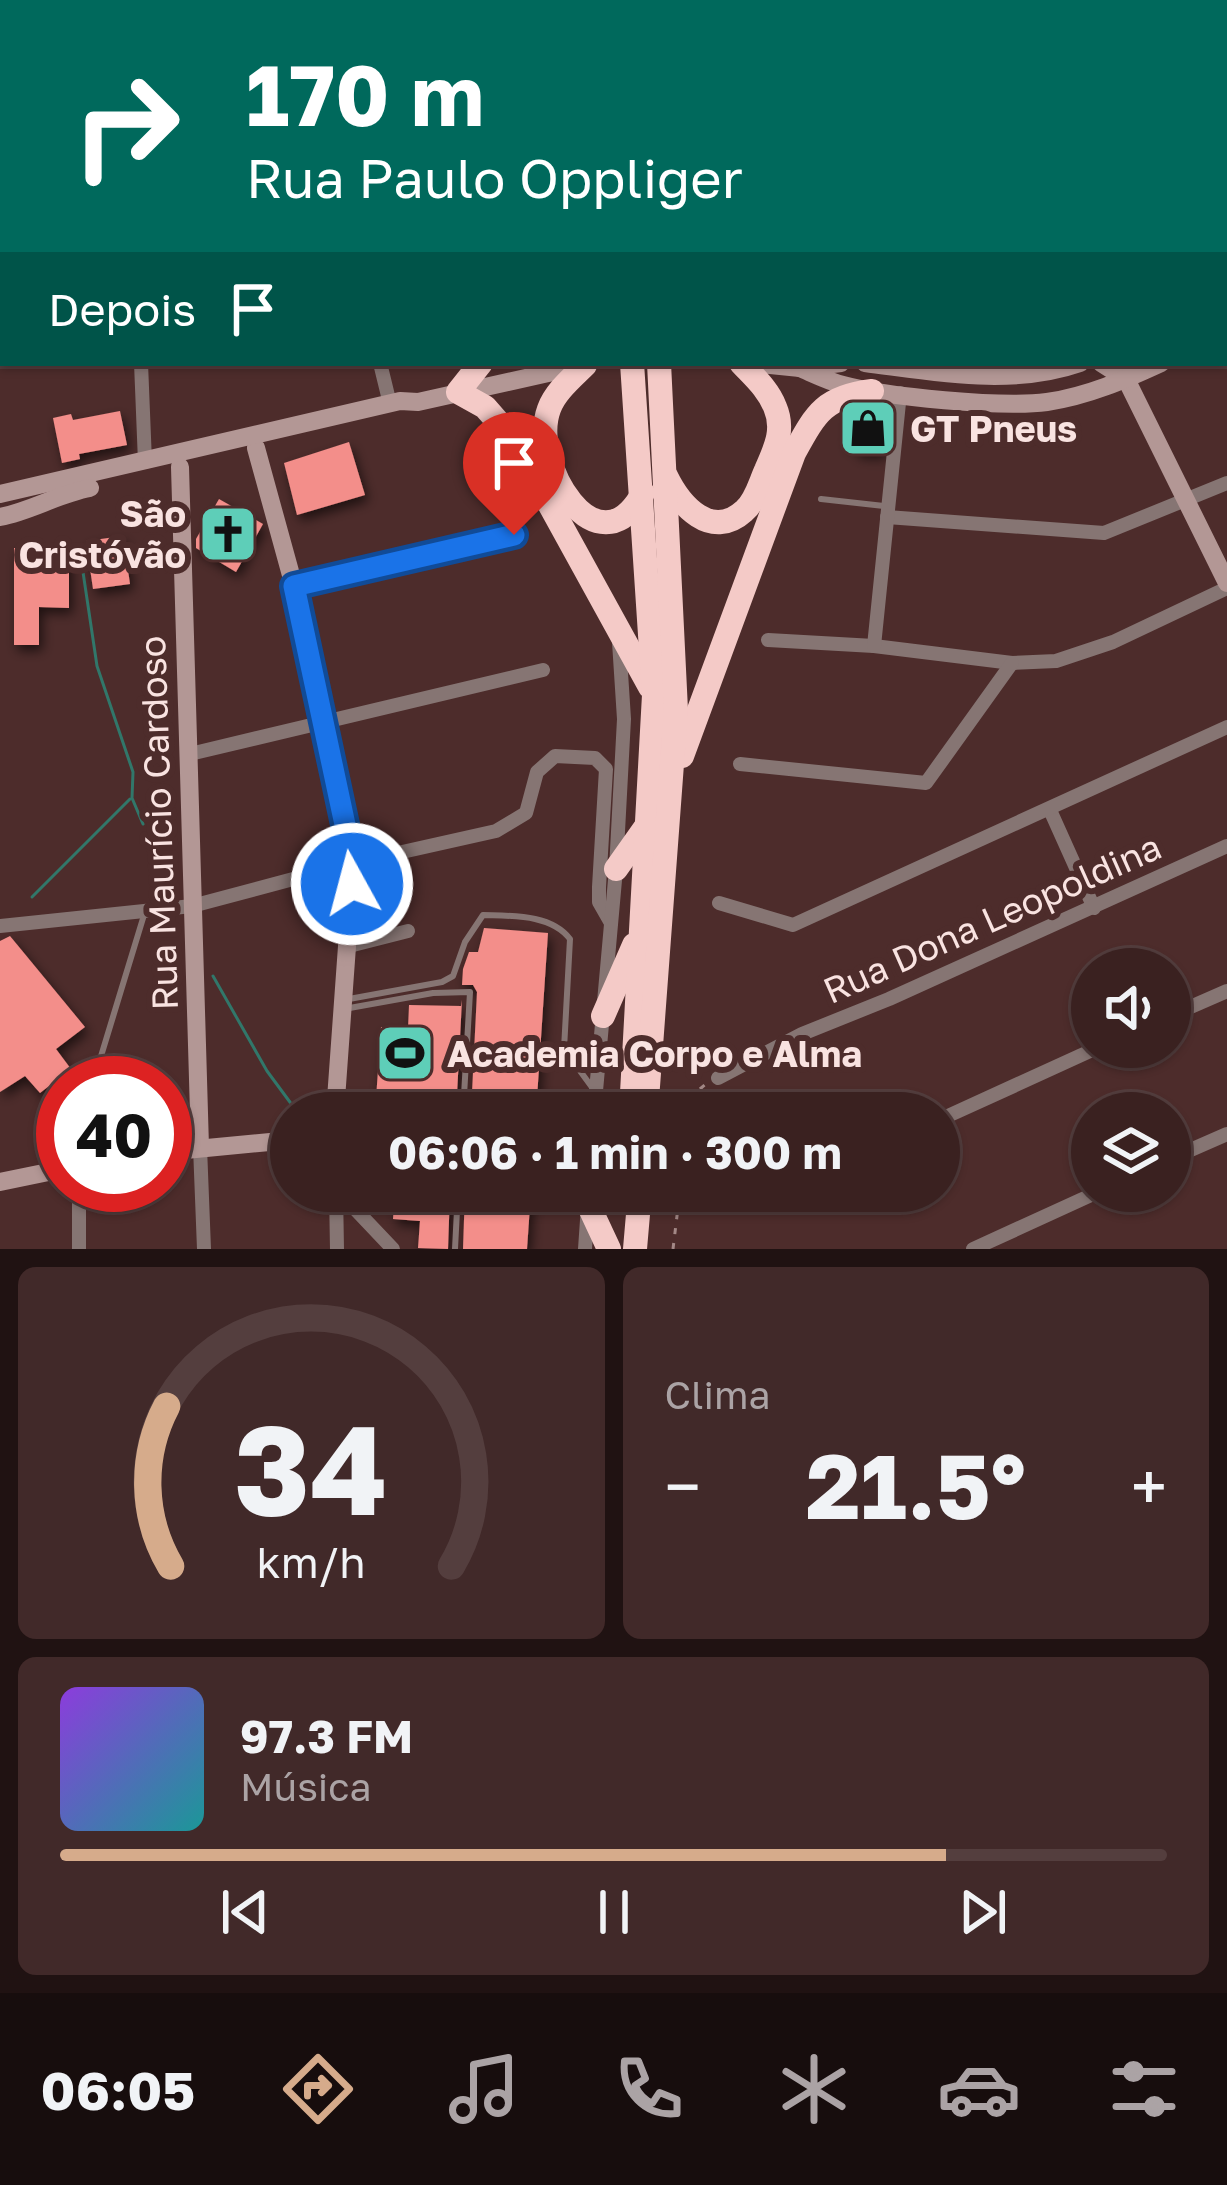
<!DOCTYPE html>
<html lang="pt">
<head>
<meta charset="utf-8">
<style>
	:root { --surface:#3a2120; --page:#412929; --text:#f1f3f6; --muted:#aba3a5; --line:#543e3e; --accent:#d6ab8b }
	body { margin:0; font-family:"Golos Text",sans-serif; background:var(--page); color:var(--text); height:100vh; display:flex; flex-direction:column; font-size:45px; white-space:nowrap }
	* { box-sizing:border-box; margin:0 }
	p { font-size:39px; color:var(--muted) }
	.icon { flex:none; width:66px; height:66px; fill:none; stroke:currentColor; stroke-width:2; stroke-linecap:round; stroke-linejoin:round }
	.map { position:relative; height:1249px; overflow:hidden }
	.drawer { display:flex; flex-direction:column; gap:18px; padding:18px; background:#201212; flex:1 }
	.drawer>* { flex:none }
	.guide { position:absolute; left:0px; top:0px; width:1227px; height:366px; box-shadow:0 3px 9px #0004,0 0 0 3px var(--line); background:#00695c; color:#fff; overflow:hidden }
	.buttons { position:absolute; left:1071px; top:948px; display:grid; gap:24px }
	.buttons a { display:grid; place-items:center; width:120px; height:120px; border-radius:50%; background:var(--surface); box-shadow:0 3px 9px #0004,0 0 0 3px var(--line); font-size:60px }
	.speed { position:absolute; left:36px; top:1056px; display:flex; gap:24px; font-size:60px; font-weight:700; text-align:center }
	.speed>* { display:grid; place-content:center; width:156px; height:156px; border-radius:50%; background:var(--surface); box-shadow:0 3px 9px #0004,0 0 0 3px var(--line); line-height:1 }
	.speed .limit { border:18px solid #d22; background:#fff; color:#111 }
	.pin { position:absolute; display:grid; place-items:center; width:102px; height:102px; color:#fff; margin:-123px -51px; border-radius:50% 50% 50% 0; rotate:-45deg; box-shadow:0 0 12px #0007 }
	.pin .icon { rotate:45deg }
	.me { position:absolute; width:132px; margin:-66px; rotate:353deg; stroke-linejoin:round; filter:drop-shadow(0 0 9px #0008) }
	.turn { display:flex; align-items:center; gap:42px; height:252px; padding:0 48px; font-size:54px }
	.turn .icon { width:156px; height:156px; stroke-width:2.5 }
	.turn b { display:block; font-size:84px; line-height:102px }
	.then { display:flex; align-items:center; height:114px; padding:0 48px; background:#0003; gap:24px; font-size:45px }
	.big { font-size:90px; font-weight:700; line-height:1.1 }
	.drawer .widget { flex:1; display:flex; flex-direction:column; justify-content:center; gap:18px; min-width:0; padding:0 42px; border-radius:18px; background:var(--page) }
	.drawer .dial { align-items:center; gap:0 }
	.dial svg { height:312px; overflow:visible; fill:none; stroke:var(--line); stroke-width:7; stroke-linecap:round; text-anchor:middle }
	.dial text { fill:var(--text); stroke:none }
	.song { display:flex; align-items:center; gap:36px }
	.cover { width:144px; height:144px; border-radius:18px; background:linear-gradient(135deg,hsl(270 70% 55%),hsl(180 70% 35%)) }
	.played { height:12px; border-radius:6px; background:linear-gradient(90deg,var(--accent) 80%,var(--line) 80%) }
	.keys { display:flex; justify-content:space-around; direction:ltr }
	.heat { display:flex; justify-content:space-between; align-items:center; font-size:66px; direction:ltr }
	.drawer .tiles { flex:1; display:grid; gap:18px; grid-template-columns:1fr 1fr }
	.widget:last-child { grid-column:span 2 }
	.trip { position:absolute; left:270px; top:1092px; width:690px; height:120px; border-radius:60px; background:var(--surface); box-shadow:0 3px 9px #0004,0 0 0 3px var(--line); font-weight:700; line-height:120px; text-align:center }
	.tabs { display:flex; height:192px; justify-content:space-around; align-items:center; background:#170d0d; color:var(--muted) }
	.tabs .icon { width:84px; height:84px }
	.tabs .on { color:var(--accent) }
	.tabs b { font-size:54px; color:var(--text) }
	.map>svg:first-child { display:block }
</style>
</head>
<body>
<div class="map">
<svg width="1227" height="1249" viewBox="0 0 1227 1249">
	<defs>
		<filter id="shadow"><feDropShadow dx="3.5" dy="6" stdDeviation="6" flood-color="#0009"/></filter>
	</defs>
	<rect width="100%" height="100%" fill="#4d2c2b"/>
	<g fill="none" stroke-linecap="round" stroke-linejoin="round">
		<g stroke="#31776a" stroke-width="3">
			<polyline points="290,3 295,0"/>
			<polyline points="83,572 97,666 133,772 132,798 143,824"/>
			<polyline points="32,897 130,799"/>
			<polyline points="213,976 267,1071 298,1113"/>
		</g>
	</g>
	<g fill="#f38e8a" filter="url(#shadow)">
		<polygon points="858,410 887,412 882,453 855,452 856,444 845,444 846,414"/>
		<polygon points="120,411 127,445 79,454 80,459 62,463 53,418 71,414 73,420"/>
		<polygon points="349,442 365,495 297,515 284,463"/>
		<polygon points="219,499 263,524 236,572 196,548 196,539"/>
		<polygon points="123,536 130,584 93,589 86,541"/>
		<polygon points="14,548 69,549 69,608 39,607 39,645 14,645"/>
		<polygon points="484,928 548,933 536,1113 471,1113 477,992 473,985 462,985 463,969 469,952 478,952"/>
		<polygon points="10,936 85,1027 56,1049 71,1069 40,1093 25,1076 0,1092 0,941"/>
		<polygon points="462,1000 456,1113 375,1113 381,1027 408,1029 409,1005 461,1006"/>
		<polygon points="395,1191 450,1191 448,1249 418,1248 420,1221 393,1219"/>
		<polygon points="465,1191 531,1191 527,1249 463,1249"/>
	</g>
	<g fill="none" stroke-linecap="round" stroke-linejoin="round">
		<g stroke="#a38886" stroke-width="3" stroke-dasharray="6 9" stroke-linecap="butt">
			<polyline points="686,1113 687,1100 707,1083"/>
			<polyline points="673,1249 680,1191"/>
		</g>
		<g stroke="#867573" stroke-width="6">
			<polyline points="1128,3 1130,0"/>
			<polyline points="1224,217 1227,214"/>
			<polyline points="821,499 884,506"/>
			<path d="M349,999l93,-17 11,-6 12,-34 18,-27c29,1 68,-1 87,24l-6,110 30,41"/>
			<polyline points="344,1009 433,993 470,992 463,1113"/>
			<polyline points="98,1066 144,915"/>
			<polyline points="455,1249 458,1191"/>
		</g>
		<g stroke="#867573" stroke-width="14">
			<polyline points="587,0 587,3"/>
			<polyline points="884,0 893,3"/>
			<polyline points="118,3 120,0"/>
			<polyline points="929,3 933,0"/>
			<polyline points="0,8 3,8"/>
			<polyline points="0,351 3,351"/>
			<polyline points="141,363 145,462"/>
			<polyline points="380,363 390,404"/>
			<polyline points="887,517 1104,533 1227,483"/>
			<polyline points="294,586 514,535"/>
			<polyline points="768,640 874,646 1012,663 1056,661 1113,642 1227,588"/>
			<polyline points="874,646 900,393"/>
			<polyline points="190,754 543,670"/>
			<polyline points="740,764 926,783 1012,663"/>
			<polyline points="1050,810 1094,908"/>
			<polyline points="719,903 793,925 1227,727"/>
			<polyline points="0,926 192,906 353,863 496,831 526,813 537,772 555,756 595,758 606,769 599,887 599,902 611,923"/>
			<polyline points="349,946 408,931"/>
			<polyline points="1170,1016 1227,991"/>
			<polyline points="718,1078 802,1034 889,999 1227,846"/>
			<polyline points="594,1113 616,869 624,719 619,642"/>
			<polyline points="939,1120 1099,1047"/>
			<polyline points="200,1147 204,1249"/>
			<polyline points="1170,1159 1227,1134"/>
			<polyline points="336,1191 337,1249"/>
			<polyline points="338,1191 393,1249"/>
			<polyline points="79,1249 79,1185"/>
			<polyline points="585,1249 589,1191"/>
			<polyline points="973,1249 1100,1191"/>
		</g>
		<g stroke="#b39795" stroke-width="18">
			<polyline points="55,0 55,3"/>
			<polyline points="991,0 992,3"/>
			<polyline points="0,174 3,171"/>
			<polyline points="1224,301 1227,300"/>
			<polyline points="1224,334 1227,333"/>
			<polyline points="750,363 800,368 841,363"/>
			<path d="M865,363c71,9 146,24 215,0"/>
			<polyline points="1101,363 1126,379 1227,583"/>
			<path d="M800,368c14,6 28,13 43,17 44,12 159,23 204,17 41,-6 77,-22 114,-39"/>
			<polyline points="256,448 294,586 353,863 335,1113"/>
			<polyline points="180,467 200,1147"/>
			<polyline points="0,494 400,401 418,402 584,365"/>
			<path d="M0,517c31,-6 58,-23 90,-29"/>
			<polyline points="165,1152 291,1140"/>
			<polyline points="0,1182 63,1169"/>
		</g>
		<g stroke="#f4cac7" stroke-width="24">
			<polyline points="622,0 622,3"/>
			<polyline points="660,0 661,3"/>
			<polyline points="481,363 458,392 485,407 514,440 650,687"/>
			<path d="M580,363l5,2c-13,13 -30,27 -36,44 -20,53 48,167 94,84"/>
			<path d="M666,476c14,29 45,65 78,35 12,-10 16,-28 22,-41 9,-21 19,-40 9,-63 -7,-18 -21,-30 -34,-44"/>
			<path d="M682,756l112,-303c22,-40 30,-56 78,-62"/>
			<polyline points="616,869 645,828"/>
			<polyline points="603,1016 634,945"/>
			<polyline points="632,1093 654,695 632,363"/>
			<polyline points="646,1113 676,710 659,363"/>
			<polyline points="588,1204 609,1249"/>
			<polyline points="635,1249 640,1191"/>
		</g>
	</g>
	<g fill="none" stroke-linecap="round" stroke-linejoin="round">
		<g stroke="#114b97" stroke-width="30">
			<polyline id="route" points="352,884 353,862 294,586 514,535"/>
		</g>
		<use href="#route" stroke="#1a73e8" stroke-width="21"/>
	</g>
	<defs>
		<g id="shop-square" transform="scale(3)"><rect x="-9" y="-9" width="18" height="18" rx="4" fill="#5eceb8" stroke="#4d2c2b"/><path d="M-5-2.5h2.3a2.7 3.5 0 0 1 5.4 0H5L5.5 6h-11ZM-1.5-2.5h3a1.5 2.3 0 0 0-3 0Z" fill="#111"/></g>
		<g id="church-square" transform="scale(3)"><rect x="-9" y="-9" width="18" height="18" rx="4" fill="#5eceb8" stroke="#4d2c2b"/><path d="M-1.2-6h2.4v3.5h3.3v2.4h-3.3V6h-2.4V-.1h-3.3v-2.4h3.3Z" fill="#111"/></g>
		<g id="stadium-square" transform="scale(3)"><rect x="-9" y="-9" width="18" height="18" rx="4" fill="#5eceb8" stroke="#4d2c2b"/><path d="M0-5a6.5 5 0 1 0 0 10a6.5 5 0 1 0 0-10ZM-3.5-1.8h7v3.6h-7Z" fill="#111"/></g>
	</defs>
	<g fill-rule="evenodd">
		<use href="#shop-square" x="868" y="428"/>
		<use href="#church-square" x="228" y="534"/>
		<use href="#stadium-square" x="405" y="1053"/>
	</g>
	<g text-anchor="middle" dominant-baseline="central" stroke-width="12" stroke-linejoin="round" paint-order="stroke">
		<g font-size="36" font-weight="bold" fill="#f9e3e1" stroke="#4d2c2b" text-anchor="start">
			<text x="910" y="428">GT Pneus</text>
			<text x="186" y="513" text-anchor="end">São<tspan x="186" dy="41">Cristóvão</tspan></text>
			<text x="447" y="1053">Academia Corpo e Alma</text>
		</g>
		<g font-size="36" fill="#f9e3e1" stroke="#4d2c2b">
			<text transform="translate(158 823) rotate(-92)">Rua Maurício Cardoso</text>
			<text transform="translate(992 918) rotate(-24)">Rua Dona Leopoldina</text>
		</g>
	</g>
</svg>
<div class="buttons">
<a><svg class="icon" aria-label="sound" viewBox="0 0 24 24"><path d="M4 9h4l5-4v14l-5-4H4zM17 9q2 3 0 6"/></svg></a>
<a><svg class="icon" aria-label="layers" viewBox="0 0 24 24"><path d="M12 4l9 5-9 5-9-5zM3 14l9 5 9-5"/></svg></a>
</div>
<div class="speed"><div class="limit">40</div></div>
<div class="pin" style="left:514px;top:535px;background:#d93025"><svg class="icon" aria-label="arrive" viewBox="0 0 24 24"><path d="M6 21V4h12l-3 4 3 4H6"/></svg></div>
<svg class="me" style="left:352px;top:884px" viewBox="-20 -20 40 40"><circle r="17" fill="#1a73e8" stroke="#fff" stroke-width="3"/><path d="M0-11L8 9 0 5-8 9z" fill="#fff"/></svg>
<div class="trip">06:06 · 1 min · 300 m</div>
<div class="guide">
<div class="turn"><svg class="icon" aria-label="right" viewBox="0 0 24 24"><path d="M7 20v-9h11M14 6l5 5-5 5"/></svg><div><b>170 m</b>Rua Paulo Oppliger</div></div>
<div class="then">Depois<svg class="icon" aria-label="arrive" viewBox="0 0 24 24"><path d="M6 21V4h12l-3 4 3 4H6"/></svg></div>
</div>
</div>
<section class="drawer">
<div class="tiles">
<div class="widget dial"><svg viewBox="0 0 100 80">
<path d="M14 69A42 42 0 1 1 86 69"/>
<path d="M14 69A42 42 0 0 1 13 28" stroke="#d6ab8b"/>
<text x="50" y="56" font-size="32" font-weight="700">34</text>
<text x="50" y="72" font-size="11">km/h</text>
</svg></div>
<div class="widget"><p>Clima</p>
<div class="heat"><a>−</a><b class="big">21.5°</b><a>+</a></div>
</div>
<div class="widget">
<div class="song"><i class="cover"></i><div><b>97.3 FM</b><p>Música</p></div></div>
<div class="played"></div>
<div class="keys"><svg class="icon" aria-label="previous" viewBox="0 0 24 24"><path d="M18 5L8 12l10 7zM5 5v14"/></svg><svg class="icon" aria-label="pause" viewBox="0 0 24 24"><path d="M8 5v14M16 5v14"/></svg><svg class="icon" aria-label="next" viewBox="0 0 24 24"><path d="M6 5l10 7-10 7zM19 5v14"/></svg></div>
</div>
</div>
</section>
<nav class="tabs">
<b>06:05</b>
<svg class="icon on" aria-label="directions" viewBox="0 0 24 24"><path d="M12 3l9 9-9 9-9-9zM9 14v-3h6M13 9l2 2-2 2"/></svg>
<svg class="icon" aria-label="music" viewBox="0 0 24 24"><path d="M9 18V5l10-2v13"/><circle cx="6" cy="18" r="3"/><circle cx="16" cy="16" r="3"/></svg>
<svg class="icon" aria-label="phone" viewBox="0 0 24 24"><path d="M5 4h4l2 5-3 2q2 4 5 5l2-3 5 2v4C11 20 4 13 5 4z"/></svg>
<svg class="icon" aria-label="climate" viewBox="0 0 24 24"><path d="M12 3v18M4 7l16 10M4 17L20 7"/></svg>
<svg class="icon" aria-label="car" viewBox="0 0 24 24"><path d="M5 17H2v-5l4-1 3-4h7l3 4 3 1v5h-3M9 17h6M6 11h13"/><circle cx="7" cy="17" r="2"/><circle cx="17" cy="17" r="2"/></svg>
<svg class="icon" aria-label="filters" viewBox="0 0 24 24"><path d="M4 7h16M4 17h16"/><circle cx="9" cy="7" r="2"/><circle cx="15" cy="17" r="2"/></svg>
</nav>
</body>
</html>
